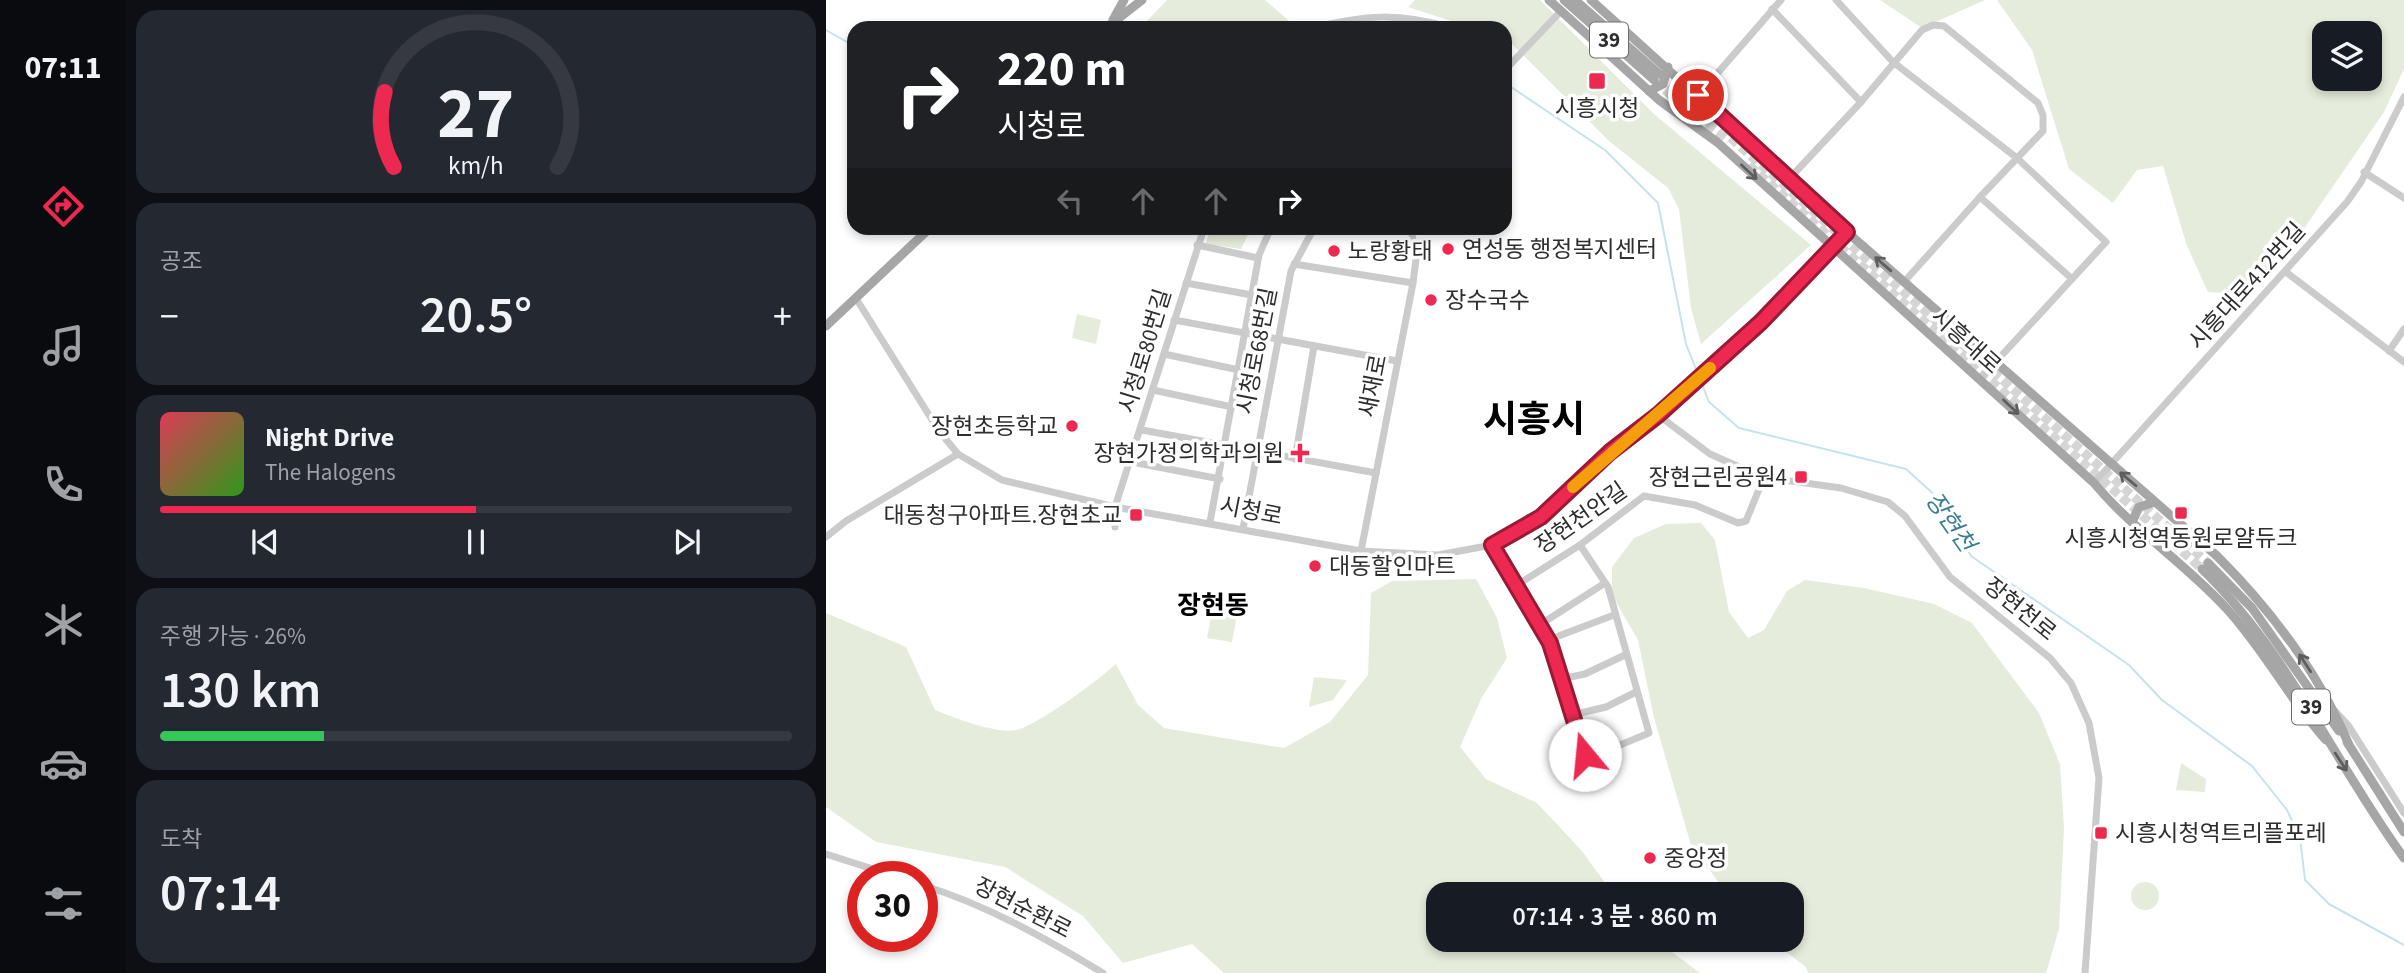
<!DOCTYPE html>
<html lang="ko">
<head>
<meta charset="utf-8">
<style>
	:root { --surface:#171b24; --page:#242831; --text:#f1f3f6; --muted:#9ea1a6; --line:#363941; --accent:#ed2851 }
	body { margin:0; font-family:"Source Sans 3","Noto Sans KR",sans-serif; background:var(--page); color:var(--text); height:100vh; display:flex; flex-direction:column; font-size:26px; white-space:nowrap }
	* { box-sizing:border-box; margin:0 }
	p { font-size:23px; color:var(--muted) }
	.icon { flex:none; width:38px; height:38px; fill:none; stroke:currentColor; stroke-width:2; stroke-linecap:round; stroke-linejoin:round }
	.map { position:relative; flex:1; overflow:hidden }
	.drawer { display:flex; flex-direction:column; gap:10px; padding:10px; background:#0d0f14; width:700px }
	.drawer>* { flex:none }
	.banner { position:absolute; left:21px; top:21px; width:665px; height:214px; border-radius:21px; box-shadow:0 4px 10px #0003; background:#202124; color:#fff; overflow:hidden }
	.controls { position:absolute; left:1486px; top:21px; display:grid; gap:14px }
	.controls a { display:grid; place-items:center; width:70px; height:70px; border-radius:14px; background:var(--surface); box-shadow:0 4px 10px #0003; font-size:35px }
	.speed { position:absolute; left:21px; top:861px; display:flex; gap:14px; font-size:35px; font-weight:700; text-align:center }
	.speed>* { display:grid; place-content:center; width:91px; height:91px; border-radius:50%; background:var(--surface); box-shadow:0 4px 10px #0003; line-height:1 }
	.speed .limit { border:10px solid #d22; background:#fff; color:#111 }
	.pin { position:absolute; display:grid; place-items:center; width:60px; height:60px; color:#fff; margin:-30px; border:4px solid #fff; border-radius:50%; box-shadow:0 2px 7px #0007 }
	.me { position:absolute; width:77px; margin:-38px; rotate:343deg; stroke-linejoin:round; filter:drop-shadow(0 0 5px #0008) }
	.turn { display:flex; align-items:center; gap:24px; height:147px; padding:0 35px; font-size:32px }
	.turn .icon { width:91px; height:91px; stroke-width:2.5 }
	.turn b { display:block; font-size:49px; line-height:60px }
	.lanes { display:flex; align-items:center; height:66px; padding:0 35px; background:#0003; justify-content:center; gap:35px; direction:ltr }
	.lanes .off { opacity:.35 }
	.big { font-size:52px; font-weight:600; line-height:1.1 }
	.drawer .tile { flex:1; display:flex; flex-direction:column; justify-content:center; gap:10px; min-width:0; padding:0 24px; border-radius:21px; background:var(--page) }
	.drawer .dial { align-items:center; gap:0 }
	.dial svg { height:182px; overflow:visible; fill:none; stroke:var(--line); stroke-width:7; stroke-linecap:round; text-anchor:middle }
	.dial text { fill:var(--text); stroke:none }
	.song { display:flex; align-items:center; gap:21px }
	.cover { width:84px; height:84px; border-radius:10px; background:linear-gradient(135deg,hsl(350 70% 55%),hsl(110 70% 35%)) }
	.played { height:7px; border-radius:4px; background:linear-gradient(90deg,var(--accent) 50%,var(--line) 50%) }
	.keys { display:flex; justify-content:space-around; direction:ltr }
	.heat { display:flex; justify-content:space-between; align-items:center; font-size:38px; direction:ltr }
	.charge { height:10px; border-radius:5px; background:linear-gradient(90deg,#34c759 26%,var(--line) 0) }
	.trip { position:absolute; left:600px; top:882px; width:378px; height:70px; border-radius:21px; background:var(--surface); box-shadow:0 4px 10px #0003; font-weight:600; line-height:70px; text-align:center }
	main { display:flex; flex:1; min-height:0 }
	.menu { display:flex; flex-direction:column; width:126px; justify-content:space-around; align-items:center; background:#090b0e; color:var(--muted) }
	.menu .icon { width:49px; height:49px }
	.menu .active { color:var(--accent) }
	.menu b { font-size:32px; color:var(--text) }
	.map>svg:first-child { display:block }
</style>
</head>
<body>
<main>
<nav class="menu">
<b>07:11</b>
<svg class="icon active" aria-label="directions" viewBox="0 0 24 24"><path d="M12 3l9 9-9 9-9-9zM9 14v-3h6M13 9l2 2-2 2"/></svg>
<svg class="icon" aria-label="music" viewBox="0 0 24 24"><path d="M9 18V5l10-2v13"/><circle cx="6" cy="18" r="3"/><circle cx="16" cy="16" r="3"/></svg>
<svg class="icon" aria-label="phone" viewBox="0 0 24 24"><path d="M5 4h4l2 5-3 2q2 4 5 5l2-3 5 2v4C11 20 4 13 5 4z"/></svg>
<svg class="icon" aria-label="climate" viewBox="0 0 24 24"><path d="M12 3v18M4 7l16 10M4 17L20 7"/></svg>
<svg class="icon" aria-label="car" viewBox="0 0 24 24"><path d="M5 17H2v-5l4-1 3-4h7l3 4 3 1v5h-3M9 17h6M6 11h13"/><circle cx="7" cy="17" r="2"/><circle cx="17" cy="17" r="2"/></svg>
<svg class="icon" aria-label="filters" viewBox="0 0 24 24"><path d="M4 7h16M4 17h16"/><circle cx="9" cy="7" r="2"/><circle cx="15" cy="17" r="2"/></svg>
</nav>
<section class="drawer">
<div class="tile dial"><svg viewBox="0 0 100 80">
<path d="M14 69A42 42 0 1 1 86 69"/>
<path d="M14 69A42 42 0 0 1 10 36" stroke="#ed2851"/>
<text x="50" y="56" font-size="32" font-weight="700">27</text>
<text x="50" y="72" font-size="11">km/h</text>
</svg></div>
<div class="tile"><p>공조</p>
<div class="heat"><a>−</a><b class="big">20.5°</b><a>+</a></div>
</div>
<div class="tile">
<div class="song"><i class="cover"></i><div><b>Night Drive</b><p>The Halogens</p></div></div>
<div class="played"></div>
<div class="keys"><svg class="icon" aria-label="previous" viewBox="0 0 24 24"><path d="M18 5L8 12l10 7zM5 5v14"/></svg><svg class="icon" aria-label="pause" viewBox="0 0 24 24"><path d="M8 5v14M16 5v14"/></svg><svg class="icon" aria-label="next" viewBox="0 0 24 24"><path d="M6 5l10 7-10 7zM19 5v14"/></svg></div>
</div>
<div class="tile"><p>주행 가능 · 26%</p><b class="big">130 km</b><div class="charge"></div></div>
<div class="tile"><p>도착</p><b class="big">07:14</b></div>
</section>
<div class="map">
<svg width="1578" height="973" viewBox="0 0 1578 973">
	<rect width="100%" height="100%" fill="#fff"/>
	<g fill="#e6ecdb" fill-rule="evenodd">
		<polygon points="341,0 439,0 470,27 314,28"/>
		<polygon points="589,0 714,0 828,114 985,245 875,344 865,308 853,209 842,188 783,141 686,44 679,41 679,28 647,28 582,7"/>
		<polygon points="1054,0 1159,0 1096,28"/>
		<path d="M1171,0h407v69l-20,43 -105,153 -40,29 -31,-2 -21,-46 -24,-80 -26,4 -24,33 -44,-34 -37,-119zM1498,33h46v46h-46z"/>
		<polygon points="384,228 425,228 415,249 380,244"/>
		<polygon points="251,314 275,320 270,344 246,338"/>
		<polygon points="875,523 889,540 903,612 922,638 938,630 961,591 979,580 1038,588 1108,604 1146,623 1213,713 1234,764 1238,828 1233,929 1220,973 982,973 980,967 945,940 966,940 966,894 903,894 897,888 865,845 828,718 812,640 786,595 786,567 808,538 840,524"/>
		<path d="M650,579l21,39 10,40 -26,41 -21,48 26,32 51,24 45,48 31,43h-175v46h218l44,33h-476l-32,-29 -69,19 -40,-47 -78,-49 -129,-25 -50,-35v-194l80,34 29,63c19,8 66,26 85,19 24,-9 76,-47 96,-65l22,41 26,23 120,20 46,-26 38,-47 3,-82 21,-12z"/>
		<polygon points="386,611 411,615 406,642 381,638"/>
		<polygon points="488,677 521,680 507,700 483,707"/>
		<polygon points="1355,763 1380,779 1379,792 1350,790"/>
		<circle cx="1319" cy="896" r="14"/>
	</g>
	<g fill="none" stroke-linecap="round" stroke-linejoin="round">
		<g stroke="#c6e3ed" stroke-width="2">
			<polyline points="0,30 28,46"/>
			<polyline points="679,83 779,150 832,203 860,344 872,374"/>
			<polyline points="875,382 883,402 913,428 1080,469 1113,499 1145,556 1303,665 1336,700 1426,766 1461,810 1474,838 1479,880 1503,904 1578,945"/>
		</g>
		<g stroke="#d5d5d5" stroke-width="9" stroke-dasharray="9 4.5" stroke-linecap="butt">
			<polyline points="834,75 1382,563"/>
			<polyline points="829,81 900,144"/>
			<polyline points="923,165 1376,569"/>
		</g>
		<g stroke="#cbcbcb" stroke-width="7">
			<polyline points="1010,0 1067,62 1191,158 1280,242 1154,379"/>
			<polyline points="946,9 1035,102"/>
			<path d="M486,28c53,-13 86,-16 139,0"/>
			<polyline points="679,70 735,11"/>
			<polyline points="856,114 955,0"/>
			<polyline points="1538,172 1578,198"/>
			<polyline points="963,179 1035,102 1096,30 1107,25 1118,26 1212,103 1217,115 1217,131 1154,197"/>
			<polyline points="371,245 432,258"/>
			<polyline points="468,264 587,283"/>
			<polyline points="1460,272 1578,362"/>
			<polyline points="1078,282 1154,197 1245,278"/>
			<polyline points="360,283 426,295"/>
			<polyline points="31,300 113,431 132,454 176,480 289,507 535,551 612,555 666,545 715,517 784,452 832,415 935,322 1021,232"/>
			<polyline points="348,320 571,361"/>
			<polyline points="1563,351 1578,329"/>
			<polyline points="338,354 413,370"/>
			<polyline points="327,390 406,407"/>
			<polyline points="832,415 884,454 936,477 1015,488 1062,502 1079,516 1124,577 1224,658 1245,683 1263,723 1273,778 1259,973"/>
			<polyline points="316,430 550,473"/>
			<polyline points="469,459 488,346"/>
			<polyline points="306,462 394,479"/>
			<polyline points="1268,483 1521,202 1535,182 1578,97"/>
			<polyline points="384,522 433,255 445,228"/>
			<polyline points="289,527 289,507 378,228"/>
			<polyline points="417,529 465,271 488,228"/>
			<polyline points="0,537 20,521 132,454"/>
			<polyline points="666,545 724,643 759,755 787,748 823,733 782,587 754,545"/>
			<polyline points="535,551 587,283 590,259 585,228"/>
			<polyline points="691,585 754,545 818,496 869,505 912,523 920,521 938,477"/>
			<polyline points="715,624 779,583"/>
			<polyline points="722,640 788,615"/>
			<polyline points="735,679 759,674 799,655"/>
			<polyline points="1510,712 1522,725 1578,813"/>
			<polyline points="746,715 780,707 810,692"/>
			<polyline points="0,854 72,877"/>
			<path d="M96,885c65,20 123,53 181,88"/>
		</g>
		<g stroke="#a6a6a6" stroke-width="9">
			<path d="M723,0l110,100 58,42 377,341c39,47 91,80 132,125 38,41 63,91 100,132"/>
			<polyline points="738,0 828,80"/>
			<polyline points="749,0 833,74"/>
			<path d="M765,0l256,232 370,324c55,55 102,117 132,189"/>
			<polyline points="287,20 298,0"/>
			<polyline points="284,25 316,0"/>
			<polyline points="823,91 837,84 842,67"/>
			<polyline points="0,326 104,228"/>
			<polyline points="1306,522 1313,507 1329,502"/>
			<polyline points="1382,563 1426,608 1513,731"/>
			<path d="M1376,569c86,83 132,193 202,289"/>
			<polyline points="1521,742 1578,832"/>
		</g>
	</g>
	<defs><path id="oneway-shaft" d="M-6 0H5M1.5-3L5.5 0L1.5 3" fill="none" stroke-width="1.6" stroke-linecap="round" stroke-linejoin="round" transform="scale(1.75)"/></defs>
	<g stroke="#5e5e5e">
		<use href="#oneway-shaft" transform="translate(923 172) rotate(43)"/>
		<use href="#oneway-shaft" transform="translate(1057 264) rotate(-139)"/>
		<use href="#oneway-shaft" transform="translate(1185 407) rotate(43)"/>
		<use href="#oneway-shaft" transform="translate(1302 479) rotate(-140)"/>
		<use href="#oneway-shaft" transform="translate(1479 663) rotate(-123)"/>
		<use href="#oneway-shaft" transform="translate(1515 762) rotate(57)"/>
	</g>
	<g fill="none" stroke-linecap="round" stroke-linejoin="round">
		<g stroke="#9a1a35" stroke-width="18">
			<polyline id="route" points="759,755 724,643 666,545 715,517 784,452 832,415 935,322 1021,232 872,95"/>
		</g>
		<use href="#route" stroke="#ed2851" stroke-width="12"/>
		<polyline stroke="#f59e0b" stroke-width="12" points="747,487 884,368"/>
	</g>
	<g fill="#ed2851" stroke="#fff" stroke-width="2.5">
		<rect x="762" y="72" width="18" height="18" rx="3.5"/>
		<circle cx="622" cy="249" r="7"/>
		<circle cx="508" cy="251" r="7"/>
		<circle cx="605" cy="300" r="7"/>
		<circle cx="246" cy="426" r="7"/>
		<path d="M470.5 442.5h7v7h7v7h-7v7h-7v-7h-7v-7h7z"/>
		<rect x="968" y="470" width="14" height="14" rx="3.5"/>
		<rect x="1348" y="506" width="14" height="14" rx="3.5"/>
		<rect x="303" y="508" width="14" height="14" rx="3.5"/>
		<circle cx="489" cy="566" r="7"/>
		<rect x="1268" y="826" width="14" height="14" rx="3.5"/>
		<circle cx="824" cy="858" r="7"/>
	</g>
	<g text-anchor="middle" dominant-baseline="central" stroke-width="7" stroke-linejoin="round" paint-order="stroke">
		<g fill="#fff" stroke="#6d6d6d" stroke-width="2">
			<rect x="764" y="22.5" width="38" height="35" rx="5"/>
			<rect x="1466" y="689.5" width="38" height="35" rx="5"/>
		</g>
		<g font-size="21" font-weight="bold" fill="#2e2e2e">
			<text x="783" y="40">39</text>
			<text x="1485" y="707">39</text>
		</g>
		<g font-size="23" fill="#2e2e2e" stroke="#fff" text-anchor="start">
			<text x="771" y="108" text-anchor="middle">시흥시청</text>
			<text x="636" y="249">연성동 행정복지센터</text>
			<text x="522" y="251">노랑황태</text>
			<text x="619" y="300">장수국수</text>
			<text x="232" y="426" text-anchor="end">장현초등학교</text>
			<text x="458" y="453" text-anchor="end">장현가정의학과의원</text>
			<text x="961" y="477" text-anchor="end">장현근린공원4</text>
			<text x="296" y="515" text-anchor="end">대동청구아파트.장현초교</text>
			<text x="1355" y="538" text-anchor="middle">시흥시청역동원로얄듀크</text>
			<text x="503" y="566">대동할인마트</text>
			<text x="1289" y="833">시흥시청역트리플포레</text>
			<text x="838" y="858">중앙정</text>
		</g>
		<g font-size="23" fill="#2e2e2e" stroke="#fff">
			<text transform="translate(1421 286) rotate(-48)">시흥대로412번길</text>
			<text transform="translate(1140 341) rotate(42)">시흥대로</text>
			<text transform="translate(319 351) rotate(-73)">시청로80번길</text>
			<text transform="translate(431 351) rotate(-79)">시청로68번길</text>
			<text transform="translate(547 386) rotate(-79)">새재로</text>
			<text transform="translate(425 511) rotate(11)">시청로</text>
			<text transform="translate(755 518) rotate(-35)">장현천안길</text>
			<text transform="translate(1194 609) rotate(39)">장현천로</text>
			<text transform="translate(197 908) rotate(27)">장현순환로</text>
		</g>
		<g font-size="24" font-style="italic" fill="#387d94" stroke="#fff">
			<text transform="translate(1124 522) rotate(55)">장현천</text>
		</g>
		<g font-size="26" font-weight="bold" fill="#000" stroke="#fff">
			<text x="387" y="605">장현동</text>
		</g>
		<g font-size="37" font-weight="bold" fill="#000" stroke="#fff">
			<text x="708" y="420">시흥시</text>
		</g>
	</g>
</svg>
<div class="controls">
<a><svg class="icon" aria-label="layers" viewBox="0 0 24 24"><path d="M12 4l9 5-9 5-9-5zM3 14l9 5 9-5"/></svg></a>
</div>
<div class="speed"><div class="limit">30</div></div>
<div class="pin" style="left:872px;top:95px;background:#d93025"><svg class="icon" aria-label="arrive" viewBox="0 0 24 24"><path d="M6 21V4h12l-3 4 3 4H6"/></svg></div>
<svg class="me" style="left:759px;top:755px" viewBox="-20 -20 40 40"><circle r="19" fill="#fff"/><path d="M0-13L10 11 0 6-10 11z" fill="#ed2851"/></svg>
<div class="trip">07:14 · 3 분 · 860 m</div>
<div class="banner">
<div class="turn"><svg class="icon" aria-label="right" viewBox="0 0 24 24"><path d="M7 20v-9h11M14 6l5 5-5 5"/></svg><div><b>220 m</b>시청로</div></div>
<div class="lanes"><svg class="icon off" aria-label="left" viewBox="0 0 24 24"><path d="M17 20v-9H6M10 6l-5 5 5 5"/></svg><svg class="icon off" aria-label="ahead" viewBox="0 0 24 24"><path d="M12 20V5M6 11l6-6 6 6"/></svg><svg class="icon off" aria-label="ahead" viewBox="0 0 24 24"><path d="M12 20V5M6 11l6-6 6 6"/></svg><svg class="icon" aria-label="right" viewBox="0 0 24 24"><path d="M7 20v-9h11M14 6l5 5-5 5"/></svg></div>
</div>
</div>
</main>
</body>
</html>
